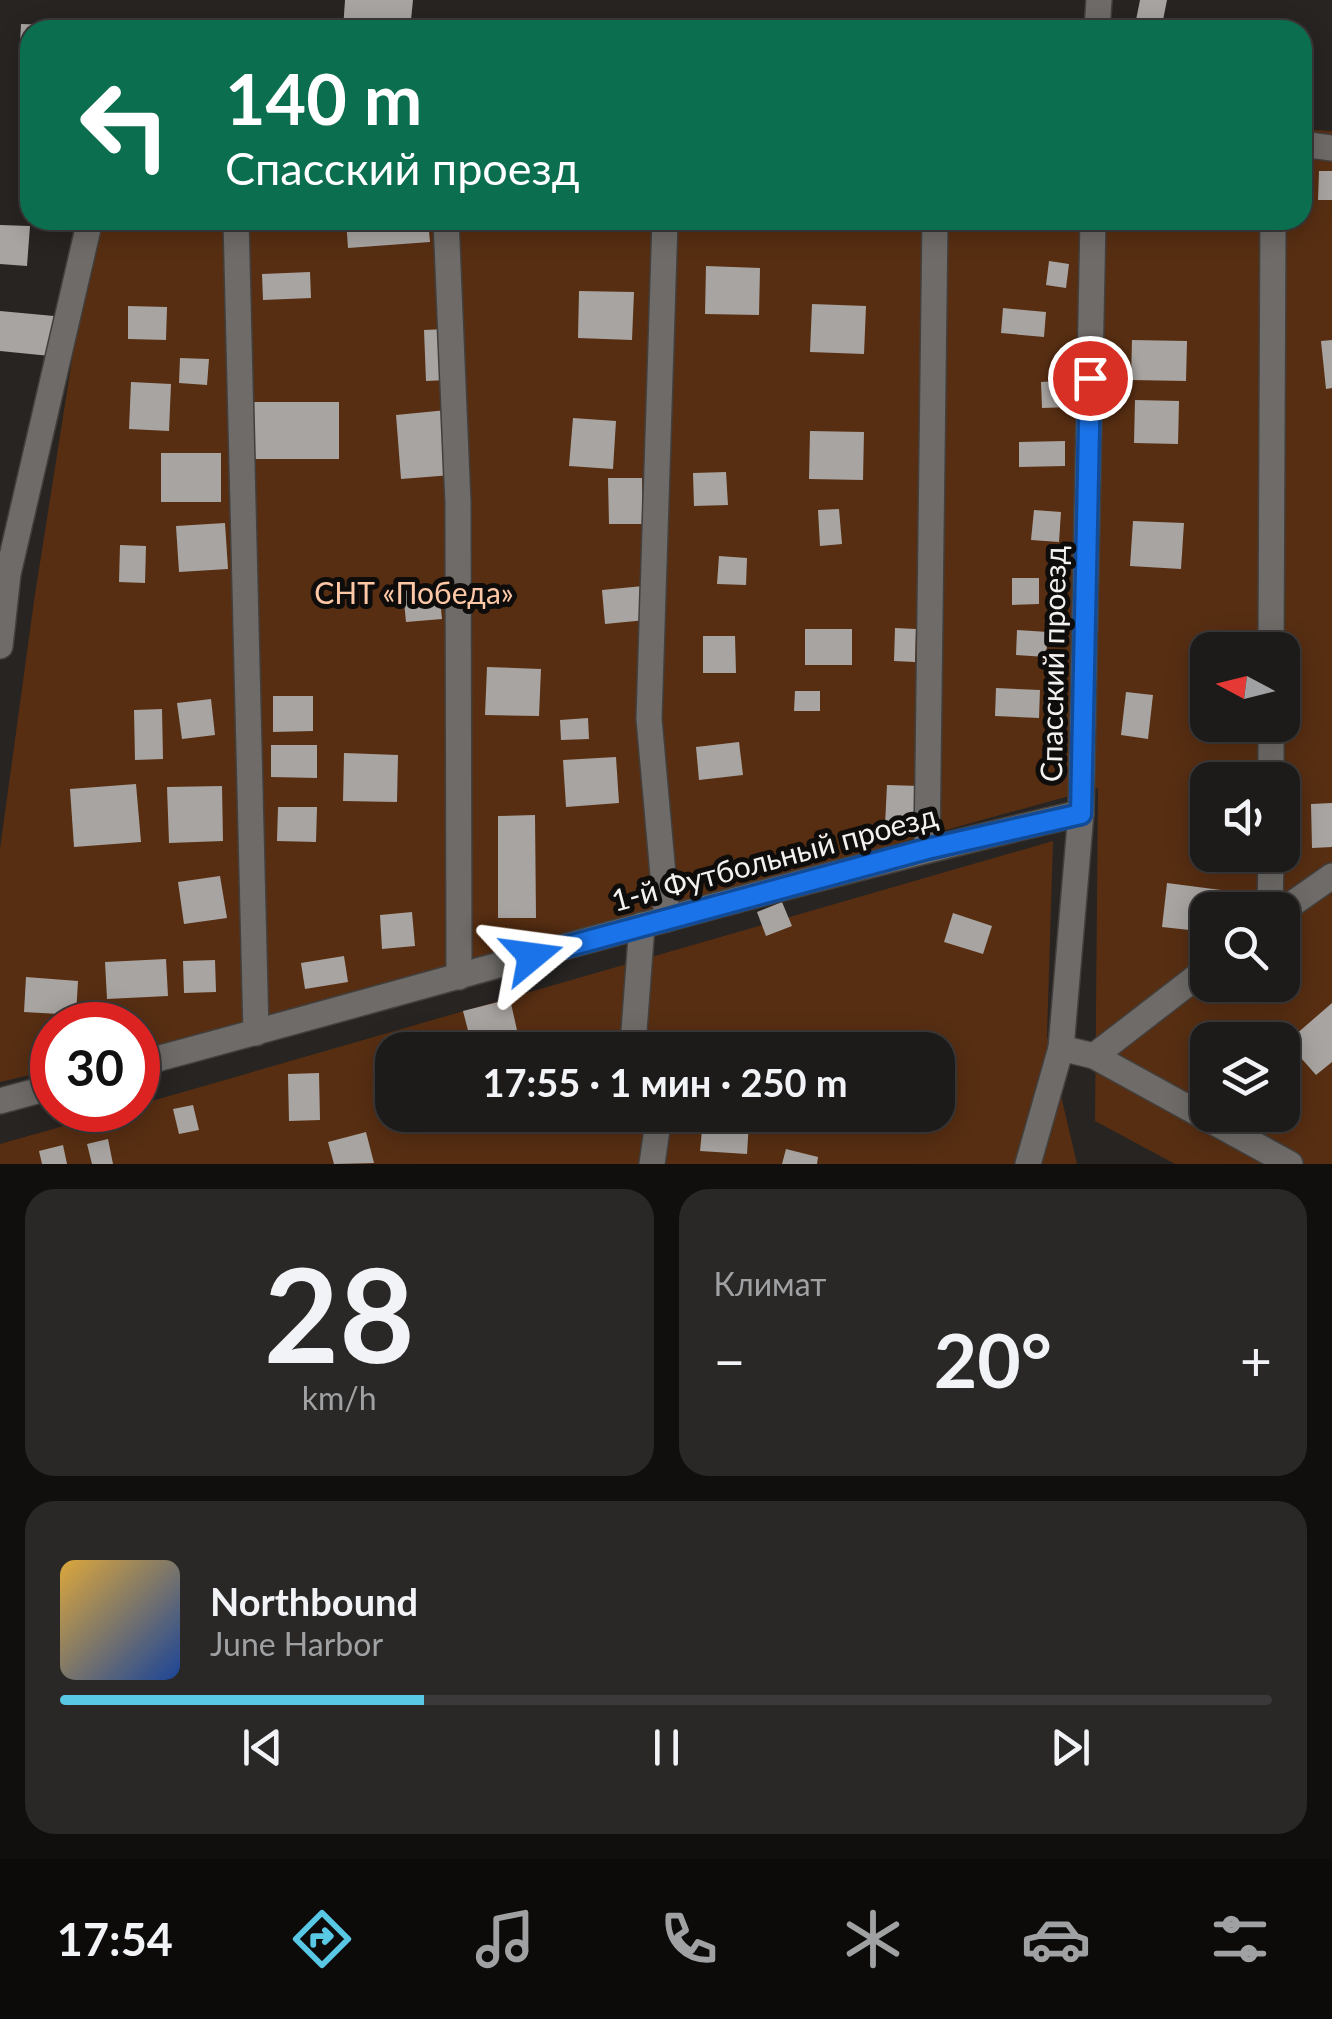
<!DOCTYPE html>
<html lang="ru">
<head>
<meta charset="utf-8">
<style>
	:root { --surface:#1d1b1a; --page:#2a2827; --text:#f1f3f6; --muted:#a0a1a2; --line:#3b3939; --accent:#59c8e5 }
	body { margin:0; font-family:Lato,sans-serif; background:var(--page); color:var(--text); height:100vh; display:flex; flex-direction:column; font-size:38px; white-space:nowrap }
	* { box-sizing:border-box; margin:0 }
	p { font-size:32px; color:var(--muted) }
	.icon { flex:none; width:55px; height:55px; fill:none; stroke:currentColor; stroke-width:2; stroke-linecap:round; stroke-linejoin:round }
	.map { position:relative; height:1164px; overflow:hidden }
	.panel { display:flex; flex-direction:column; gap:25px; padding:25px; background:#100f0e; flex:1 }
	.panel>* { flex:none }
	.guide { position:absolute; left:20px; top:20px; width:1292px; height:210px; border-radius:30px; box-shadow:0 5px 25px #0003,0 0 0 2px var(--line); background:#0b6e4f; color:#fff; overflow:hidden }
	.needle { width:65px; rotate:277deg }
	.controls { position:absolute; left:1190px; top:632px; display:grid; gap:20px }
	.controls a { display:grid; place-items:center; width:110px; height:110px; border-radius:20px; background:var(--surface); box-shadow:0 5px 25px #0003,0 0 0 2px var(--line); font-size:50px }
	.speed { position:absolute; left:30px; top:1002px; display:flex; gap:20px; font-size:50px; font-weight:700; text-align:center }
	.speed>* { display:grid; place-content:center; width:130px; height:130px; border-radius:50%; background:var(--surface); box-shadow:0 5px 25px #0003,0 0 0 2px var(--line); line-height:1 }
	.speed .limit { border:15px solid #d22; background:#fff; color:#111 }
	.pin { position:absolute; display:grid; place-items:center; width:85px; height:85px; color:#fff; margin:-42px; border:5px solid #fff; border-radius:50%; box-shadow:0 2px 10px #0007 }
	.me { position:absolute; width:110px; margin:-55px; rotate:74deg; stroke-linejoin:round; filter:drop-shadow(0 0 8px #0008) }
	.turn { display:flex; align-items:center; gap:35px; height:210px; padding:0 40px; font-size:45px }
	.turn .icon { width:130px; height:130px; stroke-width:2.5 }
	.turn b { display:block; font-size:70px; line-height:85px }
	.big { font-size:75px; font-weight:700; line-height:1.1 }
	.panel .tile { flex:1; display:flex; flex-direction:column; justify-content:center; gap:15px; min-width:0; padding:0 35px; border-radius:30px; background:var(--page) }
	.panel .dial { align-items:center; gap:0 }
	.dial b { font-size:130px; line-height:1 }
	.song { display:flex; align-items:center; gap:30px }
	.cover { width:120px; height:120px; border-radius:15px; background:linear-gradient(135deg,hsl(40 70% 55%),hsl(220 70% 35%)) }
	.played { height:10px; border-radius:5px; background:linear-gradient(90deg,var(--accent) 30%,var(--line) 30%) }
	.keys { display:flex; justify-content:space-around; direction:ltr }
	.heat { display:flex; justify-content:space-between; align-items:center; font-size:55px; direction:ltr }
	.panel .tiles { flex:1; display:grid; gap:25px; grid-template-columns:1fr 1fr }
	.tile:last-child { grid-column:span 2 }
	.trip { position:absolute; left:375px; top:1032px; width:580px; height:100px; border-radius:30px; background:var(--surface); box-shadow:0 5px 25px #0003,0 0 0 2px var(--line); font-weight:700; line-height:100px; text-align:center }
	.menu { display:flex; height:160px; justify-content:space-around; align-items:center; background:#0c0b0a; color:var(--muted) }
	.menu .icon { width:70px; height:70px }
	.menu .active { color:var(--accent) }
	.menu b { font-size:45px; color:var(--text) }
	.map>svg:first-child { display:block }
</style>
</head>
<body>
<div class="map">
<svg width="1332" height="1164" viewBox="0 0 1332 1164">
	<rect width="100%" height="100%" fill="#272422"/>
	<g fill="#572e12" fill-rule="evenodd">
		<path d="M1303,129l29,2v1033h-157l-80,-43 3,-333 -850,235 -110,27v-25h-86v45l-52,12v-233l34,-248 60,-381h1208zM1208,650h74v75h-74zM1208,780h74v75h-74zM1208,910h74v75h-74zM1208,1040h74v75h-74z"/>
		<path d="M1053,841l-6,195 30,128h-1077v-20l120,-34h18v-5zM392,1050h546v65h-546z"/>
	</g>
	<g fill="#a8a4a1">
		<polygon points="345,0 413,0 410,30 343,30"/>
		<polygon points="1140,0 1167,0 1161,30 1134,30"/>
		<polygon points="21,24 55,25 54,30 30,30 30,44 20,44"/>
		<polygon points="1319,171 1332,171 1332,200 1318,200"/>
		<polygon points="172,220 209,220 207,232 171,227"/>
		<polygon points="346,220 428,220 430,242 348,248"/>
		<polygon points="0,225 30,226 27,266 0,264"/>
		<polygon points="1049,261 1069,264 1066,288 1046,285"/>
		<polygon points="706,266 760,268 759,315 705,314"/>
		<polygon points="310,272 311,298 263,300 262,274"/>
		<polygon points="579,291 634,292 632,340 578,338"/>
		<polygon points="812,304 866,306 864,354 810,352"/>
		<polygon points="128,306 167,307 166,340 128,339"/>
		<polygon points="1003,308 1046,312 1044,337 1001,333"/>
		<polygon points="0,311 54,316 50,356 0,351"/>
		<polygon points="445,329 448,380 426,381 424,330"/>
		<polygon points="1132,340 1187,341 1186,381 1131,380"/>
		<polygon points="1332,340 1332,388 1326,389 1321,341"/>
		<polygon points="180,358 209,359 207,385 179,383"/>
		<polygon points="1070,380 1071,407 1042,408 1041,382"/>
		<polygon points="131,382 171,384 169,431 129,429"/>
		<polygon points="1135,400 1179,401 1178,444 1134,443"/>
		<polygon points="250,402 339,402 339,459 251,459"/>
		<polygon points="447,410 452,475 401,479 396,415"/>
		<polygon points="573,418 616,421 613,469 569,466"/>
		<polygon points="810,431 864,432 863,480 809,479"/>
		<polygon points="1065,441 1065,466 1019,467 1019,442"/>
		<rect x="161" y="453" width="60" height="49"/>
		<polygon points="726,472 728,505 694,506 693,473"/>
		<polygon points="608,478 642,478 643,524 609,524"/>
		<polygon points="839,509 842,544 820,546 818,510"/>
		<polygon points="1034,510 1061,512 1059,542 1031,540"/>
		<polygon points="1133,521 1184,523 1181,569 1130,566"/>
		<polygon points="225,523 228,569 179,572 176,526"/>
		<polygon points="120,545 146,546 145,583 119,582"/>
		<polygon points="719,556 747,558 746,585 717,584"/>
		<polygon points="1012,578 1039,578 1039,604 1012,605"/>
		<polygon points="643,586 646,620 605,624 602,590"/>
		<polygon points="439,588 442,619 406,622 403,591"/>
		<polygon points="895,628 916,629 915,662 894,661"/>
		<rect x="805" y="629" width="47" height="36"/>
		<polygon points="1017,630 1048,632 1046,657 1016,655"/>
		<polygon points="703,636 735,636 736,673 703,673"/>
		<polygon points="487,667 541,669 539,716 485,715"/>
		<polygon points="996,688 1040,690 1039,718 995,716"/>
		<polygon points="795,691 820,691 820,711 794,711"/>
		<polygon points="1126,692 1153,695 1148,739 1121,735"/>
		<polygon points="273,696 313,696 313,731 273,732"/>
		<polygon points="211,699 215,735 182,739 177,703"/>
		<polygon points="162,709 163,759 135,760 134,710"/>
		<polygon points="588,718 589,739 561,740 560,720"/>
		<polygon points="739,742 743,775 699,780 696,747"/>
		<polygon points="271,745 317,745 317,778 271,777"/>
		<polygon points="344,753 398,755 397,802 343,801"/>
		<polygon points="616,757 619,803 566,807 563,760"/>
		<polygon points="136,784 141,842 74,847 70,789"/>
		<polygon points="887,785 920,786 918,827 885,825"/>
		<polygon points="222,786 223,841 169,843 167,787"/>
		<polygon points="1332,803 1332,847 1312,848 1311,804"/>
		<polygon points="278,807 317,807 316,842 277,841"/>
		<polygon points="535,815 536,918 498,918 498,816"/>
		<polygon points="220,876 227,918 184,924 178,882"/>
		<polygon points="1167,883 1221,890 1219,910 1208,910 1208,932 1162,927"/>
		<polygon points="782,902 792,926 766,936 757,912"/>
		<polygon points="412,912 415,946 382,949 380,915"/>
		<polygon points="953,913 992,926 983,954 944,942"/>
		<polygon points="344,956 348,982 305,989 301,963"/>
		<polygon points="166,959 168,996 107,999 105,962"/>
		<polygon points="215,960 216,992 184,993 183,961"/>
		<polygon points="26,977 78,981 76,1015 24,1012"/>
		<polygon points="510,999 519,1039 473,1050 463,1011"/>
		<polygon points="1332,1003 1332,1062 1316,1075 1287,1042"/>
		<polygon points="319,1073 320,1120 289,1121 288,1074"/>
		<polygon points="193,1105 199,1130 179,1134 173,1109"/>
		<polygon points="703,1119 749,1122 747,1154 700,1151"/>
		<polygon points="366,1132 374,1163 334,1164 328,1142"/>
		<polygon points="108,1139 113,1164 92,1164 87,1144"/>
		<polygon points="63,1145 67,1164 42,1164 39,1151"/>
		<polygon points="786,1149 818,1157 817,1164 782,1164"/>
	</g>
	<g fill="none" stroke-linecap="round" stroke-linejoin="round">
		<g stroke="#423f3d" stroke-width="28">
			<g id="street">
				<polyline points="1097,30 1099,0"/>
				<polyline points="1302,144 1332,148"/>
				<polyline points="236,220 256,1033"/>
				<polyline points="446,220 458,503 459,977"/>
				<polyline points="665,220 649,719 667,919"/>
				<polyline points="0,646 8,574 90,220"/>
				<polyline points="1271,650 1273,220"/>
				<polyline points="1271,780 1271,725"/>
				<polyline points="927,849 935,220"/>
				<polyline points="1270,910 1271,855"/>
				<polyline points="1282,911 1332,876"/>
				<polyline points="1061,1048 1094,1056 1290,1164"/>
				<polyline points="640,1050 634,1031 642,925"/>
				<polyline points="1094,1056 1208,968"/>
				<path d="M138,1064c314,-84 626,-177 943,-251"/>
				<polyline points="0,1101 52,1087"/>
				<polyline points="652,1164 659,1115"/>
				<polyline points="1028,1164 1061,1048 1081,813 1093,220"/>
			</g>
		</g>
		<use href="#street" stroke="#6e6b68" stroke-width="25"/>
	</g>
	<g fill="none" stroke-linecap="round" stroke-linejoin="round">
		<g stroke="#114b97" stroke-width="25">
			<polyline id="route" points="532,956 927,849 1081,814 1090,378"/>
		</g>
		<use href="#route" stroke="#1a73e8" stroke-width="18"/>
	</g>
	<g text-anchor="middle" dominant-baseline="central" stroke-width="10" stroke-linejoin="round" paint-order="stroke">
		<g font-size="30" fill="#fec8a6" stroke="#0e0d0c">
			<text x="414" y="592">СНТ «Победа»</text>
		</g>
		<g font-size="30" fill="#f3f1f0" stroke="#0e0d0c">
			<text transform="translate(1052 664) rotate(-89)">Спасский проезд</text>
			<text transform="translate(774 857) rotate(-15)">1-й Футбольный проезд</text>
		</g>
	</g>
</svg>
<div class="controls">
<a><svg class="needle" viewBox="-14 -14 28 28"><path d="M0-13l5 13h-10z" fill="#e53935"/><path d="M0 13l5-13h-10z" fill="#a0a1a2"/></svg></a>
<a><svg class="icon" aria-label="sound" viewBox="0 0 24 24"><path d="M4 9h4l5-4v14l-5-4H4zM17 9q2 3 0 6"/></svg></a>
<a><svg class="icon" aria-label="search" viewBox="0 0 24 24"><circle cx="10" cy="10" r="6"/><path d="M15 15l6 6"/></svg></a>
<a><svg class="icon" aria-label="layers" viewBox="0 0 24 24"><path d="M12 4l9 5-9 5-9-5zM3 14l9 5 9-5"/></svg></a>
</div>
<div class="speed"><div class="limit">30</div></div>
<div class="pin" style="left:1090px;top:378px;background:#d93025"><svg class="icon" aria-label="arrive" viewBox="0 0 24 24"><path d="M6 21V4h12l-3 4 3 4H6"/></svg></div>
<svg class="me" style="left:532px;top:956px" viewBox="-20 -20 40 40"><path d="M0-17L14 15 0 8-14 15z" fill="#1a73e8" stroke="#fff" stroke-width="4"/></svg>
<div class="trip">17:55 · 1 мин · 250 m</div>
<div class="guide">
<div class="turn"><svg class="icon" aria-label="left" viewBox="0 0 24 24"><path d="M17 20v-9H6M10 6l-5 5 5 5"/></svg><div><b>140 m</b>Спасский проезд</div></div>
</div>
</div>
<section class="panel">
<div class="tiles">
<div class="tile dial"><b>28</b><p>km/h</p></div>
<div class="tile"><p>Климат</p>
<div class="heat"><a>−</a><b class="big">20°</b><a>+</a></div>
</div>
<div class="tile">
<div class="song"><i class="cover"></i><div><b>Northbound</b><p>June Harbor</p></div></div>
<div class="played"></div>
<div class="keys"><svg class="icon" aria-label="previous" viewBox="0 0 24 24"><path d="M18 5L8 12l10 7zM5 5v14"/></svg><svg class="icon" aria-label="pause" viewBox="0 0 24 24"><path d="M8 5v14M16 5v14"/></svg><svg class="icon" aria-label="next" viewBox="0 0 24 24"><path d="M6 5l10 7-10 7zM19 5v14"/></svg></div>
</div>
</div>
</section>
<nav class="menu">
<b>17:54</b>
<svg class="icon active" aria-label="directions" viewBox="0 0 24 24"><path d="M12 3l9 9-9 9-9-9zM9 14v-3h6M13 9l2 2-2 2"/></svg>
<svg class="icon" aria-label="music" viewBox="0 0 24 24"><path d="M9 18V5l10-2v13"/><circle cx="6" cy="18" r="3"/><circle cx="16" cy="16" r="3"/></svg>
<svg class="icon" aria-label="phone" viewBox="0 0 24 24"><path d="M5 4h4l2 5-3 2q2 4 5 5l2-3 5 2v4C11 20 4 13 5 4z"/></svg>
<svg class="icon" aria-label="climate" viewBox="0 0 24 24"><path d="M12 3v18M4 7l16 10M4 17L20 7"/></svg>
<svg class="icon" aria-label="car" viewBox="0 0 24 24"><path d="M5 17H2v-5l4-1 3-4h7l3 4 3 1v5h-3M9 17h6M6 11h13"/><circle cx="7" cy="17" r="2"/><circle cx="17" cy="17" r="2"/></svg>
<svg class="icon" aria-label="filters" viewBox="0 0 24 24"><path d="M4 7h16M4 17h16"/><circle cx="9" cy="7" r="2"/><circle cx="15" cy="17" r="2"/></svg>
</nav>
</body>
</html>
